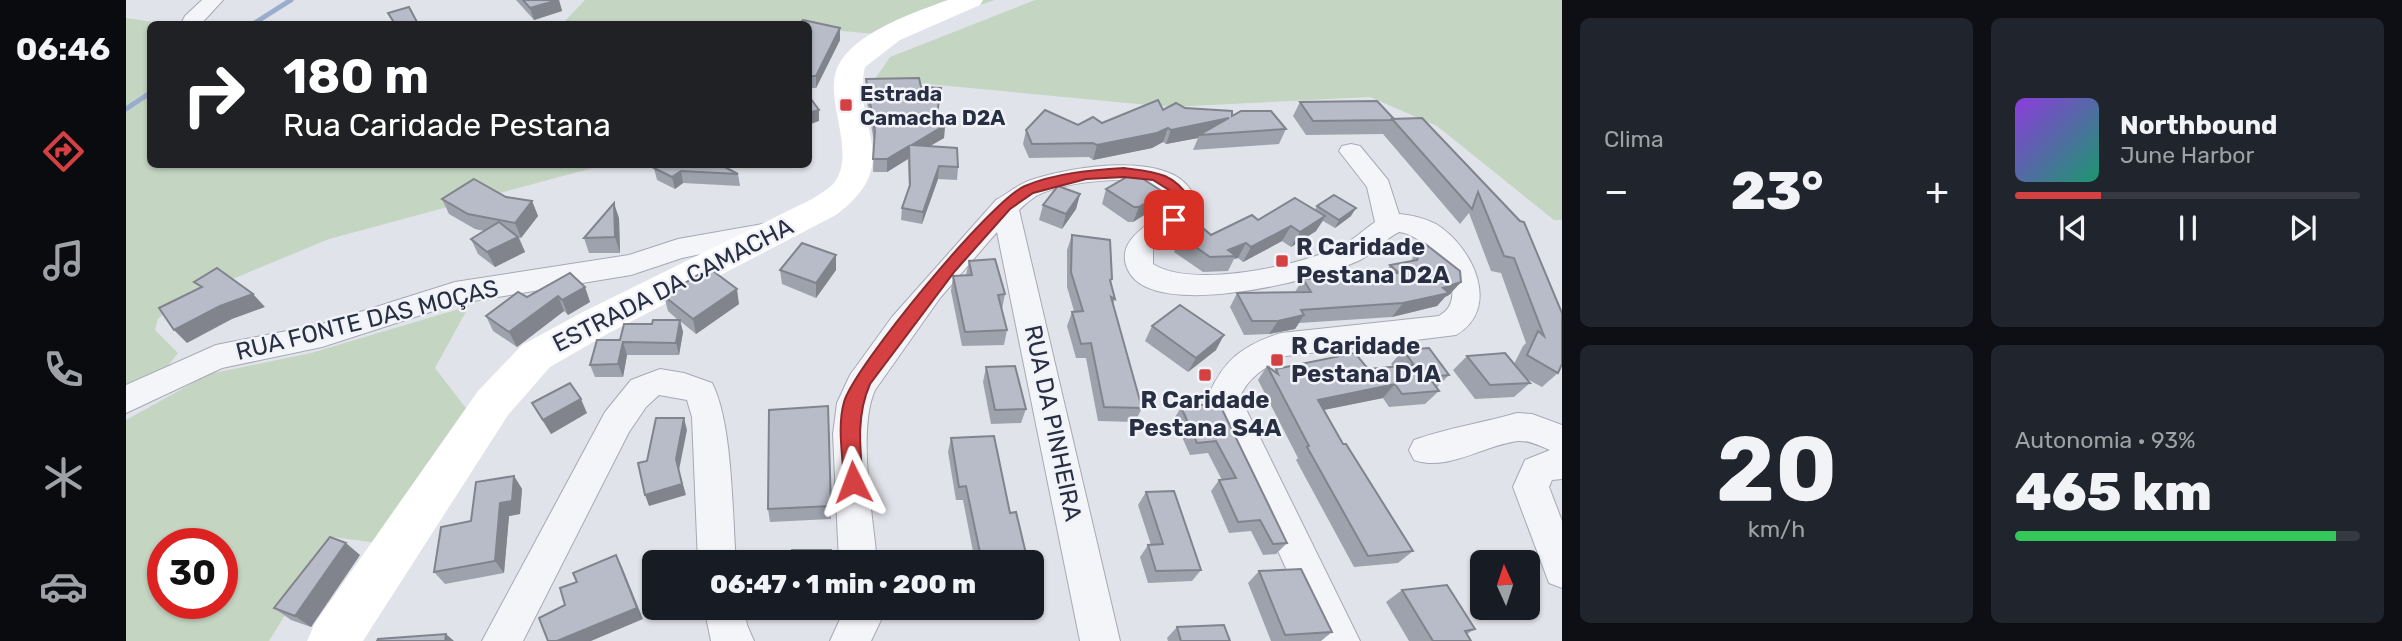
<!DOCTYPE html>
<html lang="pt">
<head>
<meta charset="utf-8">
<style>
	:root { --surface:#171b24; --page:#20242c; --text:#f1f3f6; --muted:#9ea1a6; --line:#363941; --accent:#d54043 }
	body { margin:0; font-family:Rubik,sans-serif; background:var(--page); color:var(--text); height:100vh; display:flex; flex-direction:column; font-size:26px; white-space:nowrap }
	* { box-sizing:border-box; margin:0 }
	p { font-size:23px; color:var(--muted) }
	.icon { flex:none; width:38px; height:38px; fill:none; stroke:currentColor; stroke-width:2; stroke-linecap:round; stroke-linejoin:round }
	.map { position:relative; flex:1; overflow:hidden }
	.panel { display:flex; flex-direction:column; gap:18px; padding:18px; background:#0d0f14; width:840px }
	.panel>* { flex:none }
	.hud { position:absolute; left:21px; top:21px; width:665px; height:147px; border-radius:10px; box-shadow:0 2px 5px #0004; background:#202124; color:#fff; overflow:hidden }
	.needle { width:46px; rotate:357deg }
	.fabs { position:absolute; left:1344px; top:550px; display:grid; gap:14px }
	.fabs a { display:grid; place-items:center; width:70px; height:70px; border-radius:10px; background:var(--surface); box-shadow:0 2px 5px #0004; font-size:35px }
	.speed { position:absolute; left:21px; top:528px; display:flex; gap:14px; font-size:35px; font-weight:700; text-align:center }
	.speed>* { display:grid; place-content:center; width:91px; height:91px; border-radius:50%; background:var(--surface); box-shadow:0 2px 5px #0004; line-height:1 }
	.speed .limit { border:10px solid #d22; background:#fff; color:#111 }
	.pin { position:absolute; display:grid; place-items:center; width:60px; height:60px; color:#fff; margin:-30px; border-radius:14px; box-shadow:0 4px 10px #0006 }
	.me { position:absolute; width:77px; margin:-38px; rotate:357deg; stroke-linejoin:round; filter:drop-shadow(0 0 5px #0008) }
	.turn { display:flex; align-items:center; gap:24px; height:147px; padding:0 21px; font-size:32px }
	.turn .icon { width:91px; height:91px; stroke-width:2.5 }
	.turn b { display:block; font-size:49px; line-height:60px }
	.big { font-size:52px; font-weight:800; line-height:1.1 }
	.panel .card { flex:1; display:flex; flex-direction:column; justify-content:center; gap:10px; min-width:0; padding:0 24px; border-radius:10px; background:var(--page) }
	.panel .dial { align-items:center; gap:0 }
	.dial b { font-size:91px; line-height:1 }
	.song { display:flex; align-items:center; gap:21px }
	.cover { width:84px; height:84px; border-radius:10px; background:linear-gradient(135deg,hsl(270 70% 55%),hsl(160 70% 35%)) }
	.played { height:7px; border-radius:4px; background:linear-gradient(90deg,var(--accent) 25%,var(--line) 25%) }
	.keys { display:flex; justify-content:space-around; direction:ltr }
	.heat { display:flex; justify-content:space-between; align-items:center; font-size:38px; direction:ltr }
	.charge { height:10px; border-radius:5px; background:linear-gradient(90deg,#34c759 93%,var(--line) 0) }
	.panel .tiles { flex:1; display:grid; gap:18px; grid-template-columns:repeat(2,1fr) }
	.trip { position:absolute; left:516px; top:550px; width:402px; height:70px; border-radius:10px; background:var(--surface); box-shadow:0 2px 5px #0004; font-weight:800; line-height:70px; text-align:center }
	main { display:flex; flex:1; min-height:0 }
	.dock { display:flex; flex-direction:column; width:126px; justify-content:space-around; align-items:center; background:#090b0e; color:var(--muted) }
	.dock .icon { width:49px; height:49px }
	.dock .active { color:var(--accent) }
	.dock b { font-size:32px; color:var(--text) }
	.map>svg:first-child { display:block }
</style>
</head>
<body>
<main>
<nav class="dock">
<b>06:46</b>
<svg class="icon active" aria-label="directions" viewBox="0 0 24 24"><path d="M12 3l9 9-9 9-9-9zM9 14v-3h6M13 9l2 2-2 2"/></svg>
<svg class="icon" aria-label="music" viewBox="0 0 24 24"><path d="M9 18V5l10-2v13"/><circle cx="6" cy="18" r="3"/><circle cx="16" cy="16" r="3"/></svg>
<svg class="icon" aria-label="phone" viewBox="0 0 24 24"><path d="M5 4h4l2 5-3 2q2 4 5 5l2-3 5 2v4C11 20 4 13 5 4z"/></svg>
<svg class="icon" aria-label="climate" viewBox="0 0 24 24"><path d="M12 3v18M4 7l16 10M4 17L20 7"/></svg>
<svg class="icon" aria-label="car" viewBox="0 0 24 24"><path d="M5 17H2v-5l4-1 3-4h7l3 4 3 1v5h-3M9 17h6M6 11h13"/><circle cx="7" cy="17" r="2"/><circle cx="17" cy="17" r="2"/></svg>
</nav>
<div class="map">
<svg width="1436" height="641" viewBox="0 0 1436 641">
	<rect width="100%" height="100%" fill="#e1e3ea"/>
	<g fill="#c4d5c2" fill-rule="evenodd">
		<polygon points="459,0 869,0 760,35 683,28 682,24 623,22 622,24 436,24"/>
		<polygon points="909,0 1436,0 1436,220 1428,220 1311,126 1244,97 1044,107 749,79 764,57"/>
		<polygon points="0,18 40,24 24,24 24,164 478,165 203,239 51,302 32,319 29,330 52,353 41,367 0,385"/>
		<path d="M343,306l-34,62 34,44 -91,131 -45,-6 -64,104h-143v-221l83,-46 102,-21zM37,544h59v60h-59z"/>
	</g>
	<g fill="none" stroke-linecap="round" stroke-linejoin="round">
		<g stroke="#9aaccc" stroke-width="5">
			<polyline points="127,24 165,0"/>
			<polyline points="0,109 24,93"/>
		</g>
		<g stroke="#a6a9b5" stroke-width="2">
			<g id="street">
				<polygon points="76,0 97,0 75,24 55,24 59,16"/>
				<path d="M1225,144l9,2 28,34 11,34c13,1 25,4 37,10 37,23 66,84 20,111l-170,21c-18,10 -38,20 -46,41l120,244h-41l-111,-244c15,-37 35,-52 73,-64l158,-17c36,-20 -9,-81 -40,-84 -15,7 -24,21 -39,28 -41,20 -204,61 -231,12 -17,-31 21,-48 41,-64 -2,-10 -5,-17 -15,-22 -26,-12 -93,-4 -119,10 -6,4 -12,9 -17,14l101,431h-40l-83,-409 -57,66 -65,92c-18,40 -2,126 2,172h-38l-6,-128 4,-31 13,-28 42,-58 104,-117c13,-7 23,-17 38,-21 36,-12 131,-28 156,10 4,6 5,14 7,21l-44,39v15c40,25 145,2 186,-17 14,-6 24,-17 36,-25l-8,-35 -28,-36 3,-5z"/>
				<polygon points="642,223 651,226 655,232 651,238 556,258 505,275 329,304 196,347 96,368 0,413 0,385 90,345 196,324 329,282 503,255 552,239"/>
				<path d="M534,369l24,4 28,10c21,41 20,130 24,179h-38l-6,-145 -5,-17 -28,-5 -13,12 -17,25 -106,209h-41l123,-229 26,-32z"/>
				<path d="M1391,413l15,1 30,11v54l-10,1 -3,7 13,34v67l-13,-5 -36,-96 12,-27 25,-10c-10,-4 -21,-10 -32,-9 -34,4 -70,31 -104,19l-5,-10 5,-10c33,-12 69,-17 103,-27z"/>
				<polygon points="578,607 618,607 621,625 628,641 585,641"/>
				<polygon points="715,607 755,607 755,620 745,641 704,641 715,617"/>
			</g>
		</g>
		<use href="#street" fill="#f4f5f8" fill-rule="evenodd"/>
		<path fill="#fff" fill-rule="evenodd" d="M822,0h35l-3,5 -80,35 -35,27c-14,62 42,94 -29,148l-227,118 -59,34 -42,48 -145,226h-56l8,-18 163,-232 44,-46 59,-32 231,-114c7,-5 16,-9 22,-16 24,-31 -12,-85 4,-117 17,-34 77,-54 110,-66z"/>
	</g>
	<g fill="#9ea2ac">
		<polygon points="390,0 433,0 436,11 408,20"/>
		<polygon points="682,24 714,28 714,40 690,88 682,88"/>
		<polygon points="740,79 795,87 810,120 819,125 818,138 804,146 832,167 831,180 812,179 796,224 775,220 776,208 783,189 782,159 761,172 747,172 748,142 739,91"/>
		<polygon points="1174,102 1268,119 1394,221 1432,373 1416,387 1399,378 1404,383 1388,397 1349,399 1327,370 1341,356 1388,364 1397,346 1400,343 1375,273 1365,271 1343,213 1334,224 1257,134 1180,135 1167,116"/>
		<polygon points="1059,108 1106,116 1160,129 1153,144 1067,150 1072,138 1040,144 1037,142 1026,148 967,160 963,157 903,158 897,144 900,130 976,123 1037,110"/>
		<polygon points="528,168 612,174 614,186 557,183 549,189 531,180"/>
		<polygon points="980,189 1037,192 1031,207 1007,222 1002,222 976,204"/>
		<polygon points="954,194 950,209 936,229 913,220 917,205"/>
		<polygon points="380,197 406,201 412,216 395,238 393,237 399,252 369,267 352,254 345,239 358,231 349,229 323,214 316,199"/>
		<polygon points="1191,206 1225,216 1209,228 1197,221 1190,231 1165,247 1156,241 1117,262 1112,258 1108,259 1102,271 1077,272 1048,252 1055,237 1085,235 1132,220 1189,210"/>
		<polygon points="493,218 494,253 463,253 458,238"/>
		<polygon points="946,235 984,283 989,299 987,304 1016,408 1009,422 972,421 960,358 950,358 941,326 946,312 948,311 941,287 941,250"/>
		<polygon points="1298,243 1335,282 1323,295 1319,297 1311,306 1266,317 1173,323 1169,329 1143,334 1118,335 1104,307 1111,293 1169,292 1177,279 1258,274 1264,265 1285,261 1287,257"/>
		<polygon points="710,255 710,270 690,298 656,284 654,270"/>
		<polygon points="843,261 879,294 876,309 881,330 878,345 836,346 825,291 827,276 840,275"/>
		<polygon points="459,287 464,302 442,315 438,311 391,347 367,331 360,316 401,297"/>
		<polygon points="538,296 613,304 570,334 554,321 557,332 553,355 501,355 497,377 469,377 464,365 494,340 526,324 552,320 542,311"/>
		<polygon points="1026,326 1090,350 1062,372 1019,341"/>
		<polygon points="1277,350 1323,375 1310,388 1313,391 1299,404 1263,407 1257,398 1198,410 1217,444 1287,551 1272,563 1228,567 1170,460 1172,458 1132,380 1141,366 1148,371 1150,369 1242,369 1267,367 1265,364"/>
		<polygon points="860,367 900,409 895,423 865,424 857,382"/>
		<polygon points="406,403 461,413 425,434 414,417"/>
		<polygon points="1093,403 1161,543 1150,554 1137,555 1125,531 1103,533 1085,491 1093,480 1096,480 1082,453 1064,455 1048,419 1055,407"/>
		<polygon points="702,406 705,519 644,522 642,509"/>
		<polygon points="825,438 884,513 902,562 849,562 837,500 830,500 822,452"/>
		<polygon points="388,476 396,489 394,514 383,516 378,573 319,584 308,572 345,521"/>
		<polygon points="1020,492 1075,570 1066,581 1022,583 1014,557 1022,545 1025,545 1012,505"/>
		<polygon points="234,555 185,627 165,620 148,608"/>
		<polygon points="1133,571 1206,632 1195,641 1145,641 1122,583"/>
		<polygon points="1276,590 1349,629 1341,634 1345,641 1283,641 1260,602"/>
		<polygon points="1051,627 1104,641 1042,641 1041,638"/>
	</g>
	<g fill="#81848c">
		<polygon points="433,0 436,11 408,20 404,8"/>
		<polygon points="714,28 714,40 690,88 690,76"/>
		<polygon points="815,88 809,131 819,125 818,138 785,157 786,145"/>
		<polygon points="693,110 693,121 682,125 682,113"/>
		<polygon points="1103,118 1073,135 1072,138 1040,144 1045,130"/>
		<polygon points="1042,128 1037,142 1026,148 967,160 971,145"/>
		<polygon points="783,146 782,159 761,172 761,159"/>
		<polygon points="813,166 812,179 796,224 797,212"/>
		<polygon points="555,171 557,183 549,189 546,177"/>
		<polygon points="1037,192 1031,207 1007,222 1013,207"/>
		<polygon points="954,194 950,209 936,229 940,214"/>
		<polygon points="406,201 412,216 395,238 389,223"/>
		<polygon points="488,203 493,218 494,253 489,237"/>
		<polygon points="1230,208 1225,216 1209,228 1213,220"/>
		<polygon points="1199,216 1190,231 1165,247 1174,232"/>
		<polygon points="1165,226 1156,241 1117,262 1125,247"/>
		<polygon points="392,237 399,252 369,267 361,252"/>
		<polygon points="1120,243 1112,258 1108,259 1110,256 1102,250"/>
		<polygon points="710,255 710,270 690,298 690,283"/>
		<polygon points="1335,282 1323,295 1319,297 1311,306 1266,317 1277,303"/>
		<polygon points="459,287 464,302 442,315 436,300"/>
		<polygon points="611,289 613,304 570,334 567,319"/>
		<polygon points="127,294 139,307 106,319 61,343 48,330 94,306"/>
		<polygon points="432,296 438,311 391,347 383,332"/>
		<polygon points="1178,315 1169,329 1143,334 1152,321"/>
		<polygon points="554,320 557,332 553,355 550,343"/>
		<polygon points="1098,335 1090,350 1062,372 1070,358"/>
		<polygon points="497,342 501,355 497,377 492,364"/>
		<polygon points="1269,384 1257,398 1182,413 1192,400"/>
		<polygon points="455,399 461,413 425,434 417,420"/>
		<polygon points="558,418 561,430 553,470 560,495 523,506 519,495 550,459"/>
		<polygon points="388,476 396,489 394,514 383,516 378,573 369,561 374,503"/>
		<polygon points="220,543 234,555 185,627 169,616"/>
		<polygon points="490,555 496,567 517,619 465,641 431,641"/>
		<polygon points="320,634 328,641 319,641"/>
	</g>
	<g fill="#b8bcc8" stroke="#81848c" stroke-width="2">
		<polygon points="397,0 432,0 404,8"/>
		<polygon points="283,7 292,24 269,24 262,13"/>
		<polygon points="677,20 714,28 690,76 682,76 682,24 673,24"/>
		<polygon points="793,78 795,87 815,88 810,120 819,125 786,145 831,148 832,167 813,166 797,212 776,208 784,185 783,146 761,159 747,159 749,131 740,79"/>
		<polygon points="682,95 693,110 682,113"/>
		<polygon points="1032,100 1037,110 1050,103 1059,108 1106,111 1106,116 1115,111 1145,111 1160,129 1073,135 1103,118 1045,130 1042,128 1031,133 971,145 967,143 906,144 900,130 919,110 952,125 967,117 976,123"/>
		<polygon points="1251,101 1268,119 1266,119 1266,120 1187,121 1174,102"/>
		<polygon points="1296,118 1394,221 1398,222 1436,313 1436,364 1432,373 1401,355 1412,331 1418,336 1388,258 1378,256 1352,192 1346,209 1266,119"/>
		<polygon points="533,164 593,164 612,174 555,171 546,177 528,168"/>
		<polygon points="1008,173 1037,192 1013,207 1008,207 980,189"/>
		<polygon points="348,179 380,197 406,201 389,223 342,214 316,199"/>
		<polygon points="932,186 954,194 940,214 917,205"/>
		<polygon points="1208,195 1230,208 1213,220 1191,206"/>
		<polygon points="1169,198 1199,216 1174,232 1165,226 1125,247 1120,243 1102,250 1110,256 1084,257 1055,237 1078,229 1085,235 1126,215 1132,220"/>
		<polygon points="488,203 489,237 458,238"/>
		<polygon points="373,222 392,237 361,252 345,239"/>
		<polygon points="946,235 984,240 986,279 984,280 989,299 985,297 1016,408 978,407 965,343 955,344 946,312 957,311 945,272"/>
		<polygon points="676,243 710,255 690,283 654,270"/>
		<polygon points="1298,243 1334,271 1335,282 1317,288 1323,293 1277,303 1175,310 1178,315 1152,321 1126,321 1111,293 1185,292 1177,279 1273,273 1264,265 1291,260"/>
		<polygon points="869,259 879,294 872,295 881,330 839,332 827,276 846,275 843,261"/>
		<polygon points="91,268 127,294 94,306 48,330 33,308 76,287 68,282"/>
		<polygon points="583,268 611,289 567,319 538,296"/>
		<polygon points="444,273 459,287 436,300 432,296 383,332 360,316 392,292 401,297"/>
		<polygon points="1054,305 1098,335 1070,358 1026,326"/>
		<polygon points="527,320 554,320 550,343 497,342 492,364 464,365 471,340 494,340 498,324 526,324"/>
		<polygon points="1303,348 1323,375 1303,377 1313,391 1276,394 1269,384 1192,400 1217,444 1220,444 1287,551 1242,556 1181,447 1183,446 1141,366 1152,374 1150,369 1229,353 1242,369 1288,365 1277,350"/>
		<polygon points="1379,353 1404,383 1364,385 1341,356"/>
		<polygon points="889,366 900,409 869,410 860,367"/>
		<polygon points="444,383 455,399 417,420 406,403"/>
		<polygon points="1093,403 1161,543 1147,544 1134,520 1112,522 1093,480 1110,478 1090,441 1071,443 1055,407"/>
		<polygon points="702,406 705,506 642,509 643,410"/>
		<polygon points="530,418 558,418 550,459 556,484 519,495 512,463 521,461"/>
		<polygon points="868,436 884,513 890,512 902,562 856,562 840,486 833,487 825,438"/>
		<polygon points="388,476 386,501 374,503 369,561 308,572 315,527 345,521 350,482"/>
		<polygon points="1048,491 1075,570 1030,571 1022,545 1037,544 1020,492"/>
		<polygon points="204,537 220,543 169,616 148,608"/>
		<rect x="666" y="550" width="39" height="12"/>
		<polygon points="490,555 511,608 431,641 422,641 413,618 439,605 434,588 451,582 447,573"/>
		<polygon points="1175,569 1206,632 1159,635 1133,571"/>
		<polygon points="1321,585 1349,629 1339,631 1345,641 1307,641 1276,590"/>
		<polygon points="1098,625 1104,641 1055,641 1051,627"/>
		<polygon points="320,634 319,641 251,641 252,639"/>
	</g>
	<path fill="#d54043" stroke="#8a2a2c" stroke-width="2" d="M998,168c31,4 49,4 67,32v10l-12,14h-10l-2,-4 10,-11v-9l-5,-8 -19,-12 -29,-3 -38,2 -53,14 -23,16 -55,62 -85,113c-14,32 -10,64 -7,98l-3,6 -7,3 -7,-3 -2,-6c-1,-25 -7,-55 0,-80 10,-35 147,-202 181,-216 30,-13 67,-16 99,-18z"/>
	<g fill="#d54043" stroke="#f1f3f8" stroke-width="2.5">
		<rect x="713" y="98" width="14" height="14" rx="3.5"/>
		<rect x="1149" y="254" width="14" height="14" rx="3.5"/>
		<rect x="1144" y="353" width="14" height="14" rx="3.5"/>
		<rect x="1072" y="368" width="14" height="14" rx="3.5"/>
	</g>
	<g text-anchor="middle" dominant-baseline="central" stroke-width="5" stroke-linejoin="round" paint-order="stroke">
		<g font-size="21" font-weight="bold" fill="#282f43" stroke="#f1f3f8" text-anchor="start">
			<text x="734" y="93">Estrada<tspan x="734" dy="24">Camacha D2A</tspan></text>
		</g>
		<g font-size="24" font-weight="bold" fill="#282f43" stroke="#f1f3f8" text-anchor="start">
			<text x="1170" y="247">R Caridade<tspan x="1170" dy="28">Pestana D2A</tspan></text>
			<text x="1165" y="346">R Caridade<tspan x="1165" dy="28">Pestana D1A</tspan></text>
			<text x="1079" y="400" text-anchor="middle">R Caridade<tspan x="1079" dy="28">Pestana S4A</tspan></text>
		</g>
		<g font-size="24" fill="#282f43" stroke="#f1f3f8">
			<text transform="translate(547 285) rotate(-27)">ESTRADA DA CAMACHA</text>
			<text transform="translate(241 320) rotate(-14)">RUA FONTE DAS MOÇAS</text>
			<text transform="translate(927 423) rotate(78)">RUA DA PINHEIRA</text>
		</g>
	</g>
</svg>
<div class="fabs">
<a><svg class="needle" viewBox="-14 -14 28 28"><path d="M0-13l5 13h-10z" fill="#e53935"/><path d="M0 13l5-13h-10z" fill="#9ea1a6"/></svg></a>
</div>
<div class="speed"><div class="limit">30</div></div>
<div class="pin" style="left:1048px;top:220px;background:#d93025"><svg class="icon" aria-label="arrive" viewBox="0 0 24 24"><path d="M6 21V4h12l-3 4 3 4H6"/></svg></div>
<svg class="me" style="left:727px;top:482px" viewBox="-20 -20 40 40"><path d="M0-17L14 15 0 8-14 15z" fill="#d54043" stroke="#fff" stroke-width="4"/></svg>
<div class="trip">06:47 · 1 min · 200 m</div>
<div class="hud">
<div class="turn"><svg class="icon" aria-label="right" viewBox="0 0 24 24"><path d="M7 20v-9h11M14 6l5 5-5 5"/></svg><div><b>180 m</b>Rua Caridade Pestana</div></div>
</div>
</div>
<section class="panel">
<div class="tiles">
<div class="card"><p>Clima</p>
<div class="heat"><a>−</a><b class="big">23°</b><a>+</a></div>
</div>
<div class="card">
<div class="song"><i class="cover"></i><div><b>Northbound</b><p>June Harbor</p></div></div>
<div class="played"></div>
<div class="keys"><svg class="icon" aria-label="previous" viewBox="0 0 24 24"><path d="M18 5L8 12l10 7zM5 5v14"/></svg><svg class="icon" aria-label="pause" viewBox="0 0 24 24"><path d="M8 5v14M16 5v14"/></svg><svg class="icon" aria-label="next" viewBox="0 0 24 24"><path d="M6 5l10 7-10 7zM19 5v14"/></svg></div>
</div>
<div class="card dial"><b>20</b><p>km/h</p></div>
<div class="card"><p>Autonomia · 93%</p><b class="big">465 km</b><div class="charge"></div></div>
</div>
</section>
</main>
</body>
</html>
